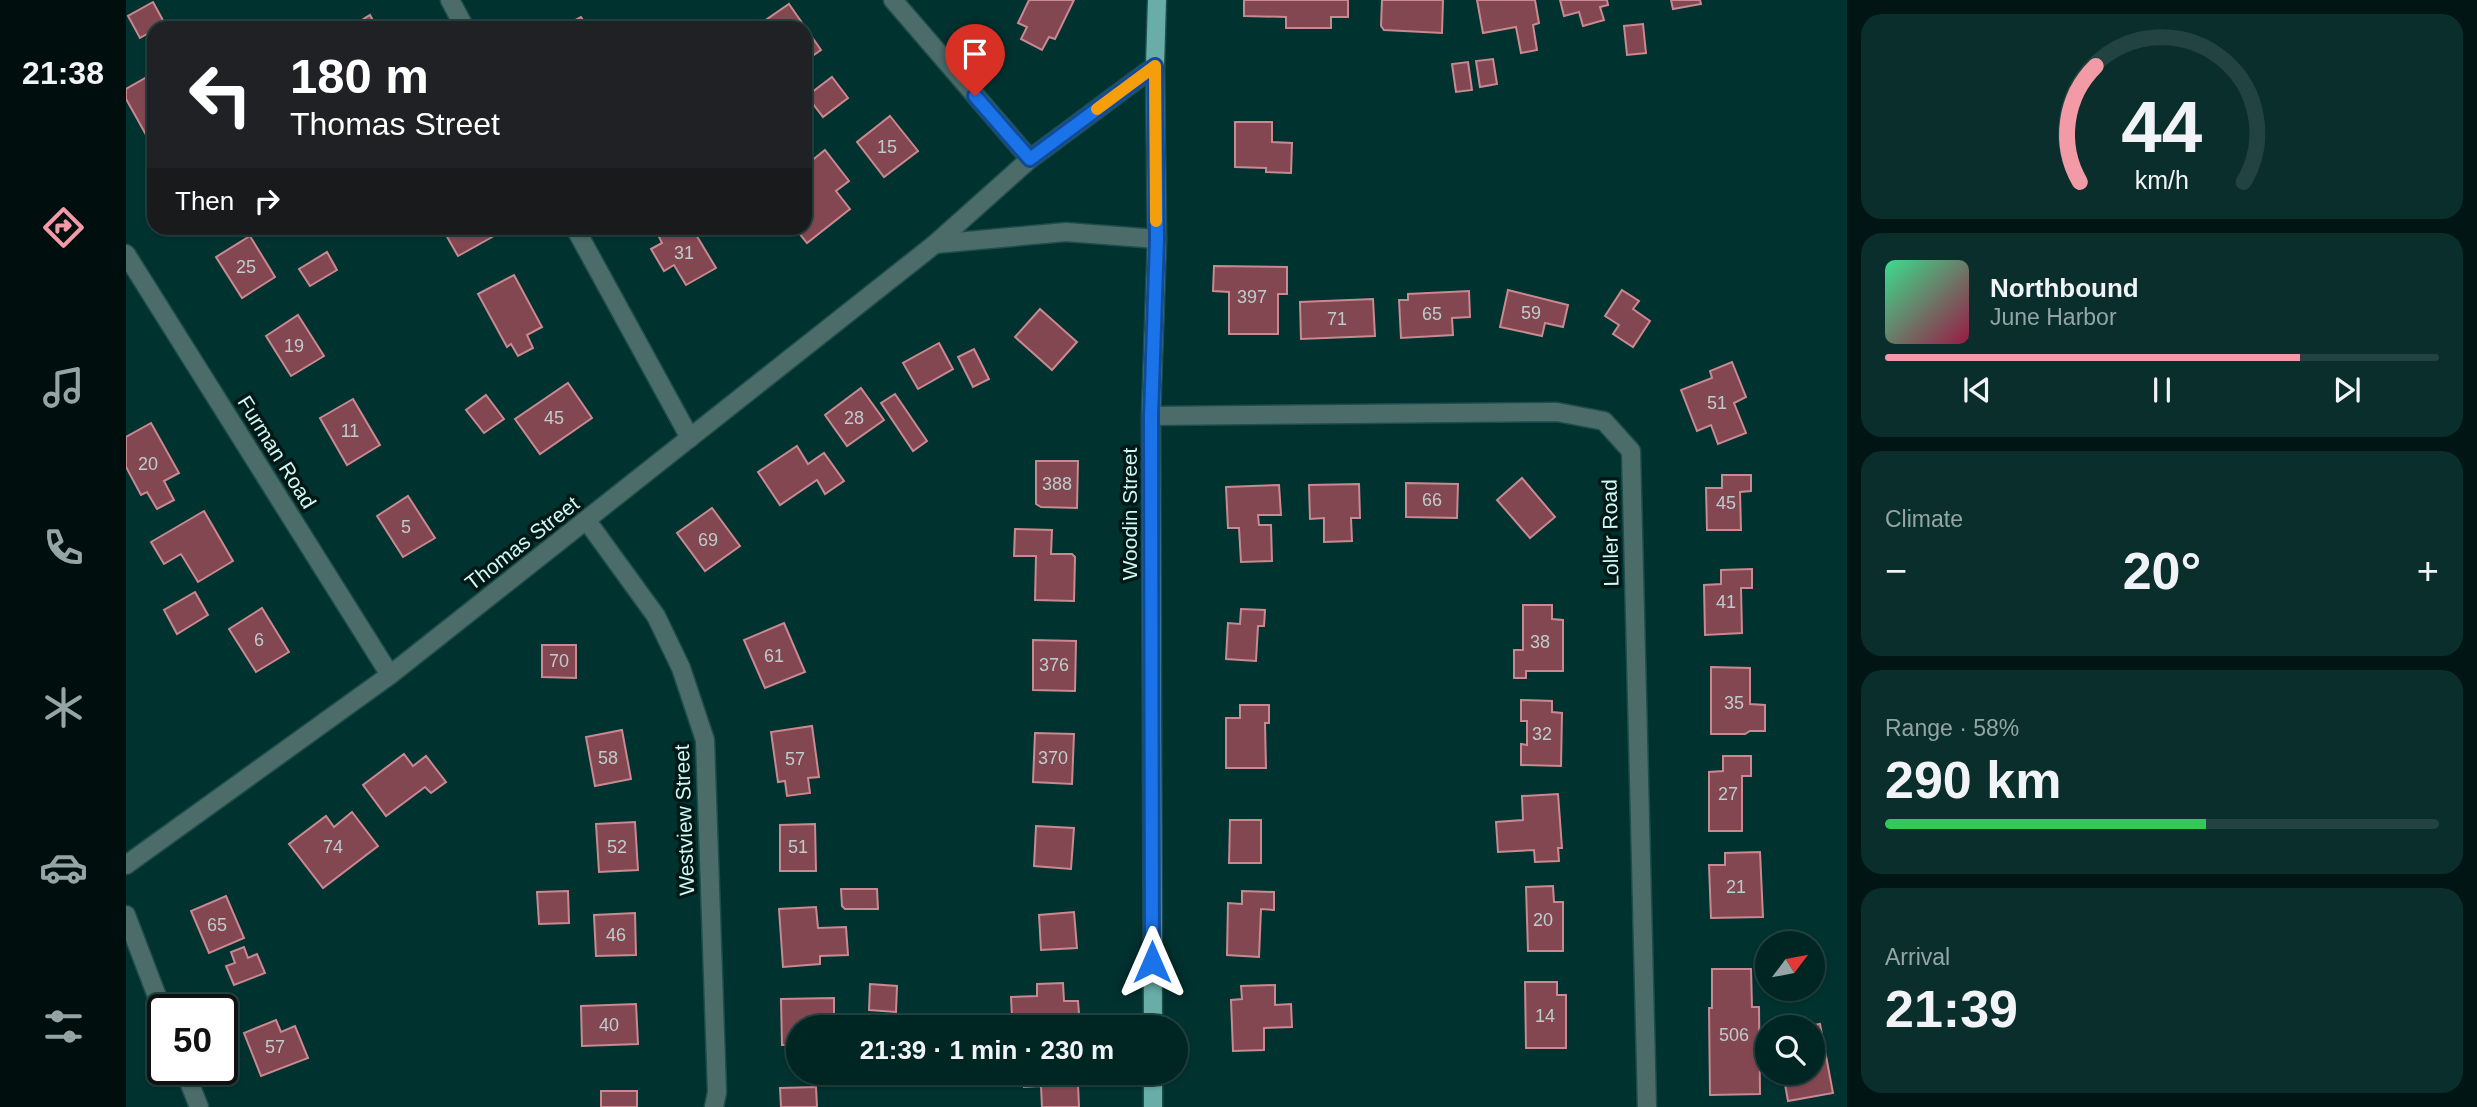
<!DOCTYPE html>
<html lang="en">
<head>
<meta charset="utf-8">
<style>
	:root { --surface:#002624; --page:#0a2e2c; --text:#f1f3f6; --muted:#95a5a6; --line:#224341; --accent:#f39aa7 }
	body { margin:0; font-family:Helvetica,sans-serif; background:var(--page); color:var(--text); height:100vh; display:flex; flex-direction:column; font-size:26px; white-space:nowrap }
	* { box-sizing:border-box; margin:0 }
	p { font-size:23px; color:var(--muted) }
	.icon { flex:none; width:38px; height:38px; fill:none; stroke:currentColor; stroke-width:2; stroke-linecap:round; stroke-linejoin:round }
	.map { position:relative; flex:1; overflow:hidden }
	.sheet { display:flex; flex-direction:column; gap:14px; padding:14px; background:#001514; width:630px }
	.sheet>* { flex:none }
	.guide { position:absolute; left:21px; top:21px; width:665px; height:214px; border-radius:21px; box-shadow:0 2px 5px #0004,0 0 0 2px var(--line); background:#202124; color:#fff; overflow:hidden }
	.needle { width:46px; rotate:58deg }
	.buttons { position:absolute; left:1629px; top:931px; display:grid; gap:14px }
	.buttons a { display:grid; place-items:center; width:70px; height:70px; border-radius:50%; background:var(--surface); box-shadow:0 2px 5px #0004,0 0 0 2px var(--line); font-size:35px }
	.speed { position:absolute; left:21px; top:994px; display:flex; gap:14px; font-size:35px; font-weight:700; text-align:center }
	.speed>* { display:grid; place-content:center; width:91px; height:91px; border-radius:50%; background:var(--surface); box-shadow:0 2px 5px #0004,0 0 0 2px var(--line); line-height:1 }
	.speed .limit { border:4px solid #111; border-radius:10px; background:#fff; color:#111 }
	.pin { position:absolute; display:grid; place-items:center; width:60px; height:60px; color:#fff; margin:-72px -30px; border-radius:50% 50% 50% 0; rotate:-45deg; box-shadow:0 0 7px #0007 }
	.pin .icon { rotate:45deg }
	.me { position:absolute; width:77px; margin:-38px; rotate:0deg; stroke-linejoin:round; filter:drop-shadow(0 0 5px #0008) }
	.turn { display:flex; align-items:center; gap:24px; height:147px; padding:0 28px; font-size:32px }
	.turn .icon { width:91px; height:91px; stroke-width:2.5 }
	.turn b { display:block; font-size:49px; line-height:60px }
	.then { display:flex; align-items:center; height:66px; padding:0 28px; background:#0003; gap:14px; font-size:26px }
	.big { font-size:52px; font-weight:600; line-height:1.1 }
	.sheet .widget { flex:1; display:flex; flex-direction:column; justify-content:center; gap:10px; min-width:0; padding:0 24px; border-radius:21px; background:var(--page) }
	.sheet .dial { align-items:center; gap:0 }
	.dial svg { height:182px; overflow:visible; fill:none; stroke:var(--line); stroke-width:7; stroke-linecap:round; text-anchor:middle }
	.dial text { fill:var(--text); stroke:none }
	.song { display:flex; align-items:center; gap:21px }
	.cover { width:84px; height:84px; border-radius:10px; background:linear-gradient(135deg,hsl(150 70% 55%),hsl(340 70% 35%)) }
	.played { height:7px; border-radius:4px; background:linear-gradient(90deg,var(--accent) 75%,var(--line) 75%) }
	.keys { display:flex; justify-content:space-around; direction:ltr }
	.heat { display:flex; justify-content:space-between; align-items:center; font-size:38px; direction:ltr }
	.charge { height:10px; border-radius:5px; background:linear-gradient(90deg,#34c759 58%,var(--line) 0) }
	.trip { position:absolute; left:660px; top:1015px; width:402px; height:70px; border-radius:35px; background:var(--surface); box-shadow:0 2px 5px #0004,0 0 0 2px var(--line); font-weight:600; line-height:70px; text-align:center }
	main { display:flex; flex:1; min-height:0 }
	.tab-bar { display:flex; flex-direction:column; width:126px; justify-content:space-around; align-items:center; background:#000f0e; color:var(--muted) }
	.tab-bar .icon { width:49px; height:49px }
	.tab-bar .current { color:var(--accent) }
	.tab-bar b { font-size:32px; color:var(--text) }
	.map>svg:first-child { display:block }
</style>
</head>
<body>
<main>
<nav class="tab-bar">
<b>21:38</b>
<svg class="icon current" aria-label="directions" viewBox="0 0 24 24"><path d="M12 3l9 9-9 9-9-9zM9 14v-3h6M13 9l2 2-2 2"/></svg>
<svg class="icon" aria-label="music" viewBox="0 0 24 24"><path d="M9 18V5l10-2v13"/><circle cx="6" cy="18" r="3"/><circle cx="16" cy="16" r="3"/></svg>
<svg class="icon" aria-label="phone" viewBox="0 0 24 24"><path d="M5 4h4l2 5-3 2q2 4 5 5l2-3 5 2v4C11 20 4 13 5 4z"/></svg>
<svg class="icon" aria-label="climate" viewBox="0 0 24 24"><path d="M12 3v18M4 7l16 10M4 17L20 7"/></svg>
<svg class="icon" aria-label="car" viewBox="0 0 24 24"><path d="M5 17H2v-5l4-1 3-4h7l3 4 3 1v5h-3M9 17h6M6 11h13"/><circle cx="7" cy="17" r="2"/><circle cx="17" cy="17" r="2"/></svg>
<svg class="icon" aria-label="filters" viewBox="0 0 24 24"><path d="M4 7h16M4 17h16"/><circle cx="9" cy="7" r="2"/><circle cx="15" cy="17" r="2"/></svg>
</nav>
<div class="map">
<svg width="1721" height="1107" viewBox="0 0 1721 1107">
	<rect width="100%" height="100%" fill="#003230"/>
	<g fill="#834751" stroke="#ca8891" stroke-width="2">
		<polygon points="903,0 948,0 929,39 923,37 916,50 895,39 901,27 892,23"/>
		<polygon points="1118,0 1222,0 1222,17 1205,17 1205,28 1160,28 1160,17 1118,16"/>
		<polygon points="1256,0 1317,0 1316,33 1258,30 1255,26"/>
		<polygon points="1351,0 1409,0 1413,23 1407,25 1411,50 1395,53 1390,27 1357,33"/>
		<polygon points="1434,0 1481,0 1482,5 1474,7 1478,20 1457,26 1453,12 1438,16"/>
		<polygon points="1545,0 1574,0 1575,4 1547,9"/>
		<polygon points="27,2 39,24 28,28 28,30 14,38 2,16"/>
		<polygon points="663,4 695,50 679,61 679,28 633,28 631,26"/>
		<polygon points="244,15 251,28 223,28"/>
		<polygon points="455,17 462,28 434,28"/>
		<polygon points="1517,24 1520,53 1501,55 1498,26"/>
		<polygon points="1367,59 1371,84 1354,87 1350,61"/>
		<polygon points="1342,62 1346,90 1330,92 1326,64"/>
		<polygon points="28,73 28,137 23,140 0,99 0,89"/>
		<polygon points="706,77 722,98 697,117 681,96"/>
		<polygon points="764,116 792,151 758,177 731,142"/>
		<polygon points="1109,122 1146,122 1146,142 1166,143 1165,173 1140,172 1140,168 1109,167"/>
		<polygon points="699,150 723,181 710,191 724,209 681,243 669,228 679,228 679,184 686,178 679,166"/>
		<polygon points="316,228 363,228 368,236 332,256"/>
		<polygon points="550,228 566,228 590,268 560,285 548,265 538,271 525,249 536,243 533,237"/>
		<polygon points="124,236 149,277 116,298 90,257"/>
		<polygon points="201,252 211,270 184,286 173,269"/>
		<polygon points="1088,266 1161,267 1161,294 1152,294 1152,334 1103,334 1103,292 1087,291"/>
		<polygon points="388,275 416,327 401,335 407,348 392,356 385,344 381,347 352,294"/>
		<polygon points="1382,290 1442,305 1437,327 1419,323 1416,336 1374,327"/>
		<polygon points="1496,290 1513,301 1507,309 1524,321 1507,347 1487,334 1493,325 1479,316"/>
		<polygon points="1343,291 1344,317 1326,318 1327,335 1275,338 1273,300 1282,300 1282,294"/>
		<polygon points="1247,299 1249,336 1175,339 1174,302"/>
		<polygon points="914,309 951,342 926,370 889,337"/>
		<polygon points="172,315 198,356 165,376 140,336"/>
		<polygon points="813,343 827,369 792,389 777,363"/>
		<polygon points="848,349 863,379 847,387 832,357"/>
		<polygon points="1606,362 1620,397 1608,403 1620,433 1592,444 1585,425 1571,431 1555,390 1586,378 1584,371"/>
		<polygon points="442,383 466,418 414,454 389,419"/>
		<polygon points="735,388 758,420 721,446 699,415"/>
		<polygon points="769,394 801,441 787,451 755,403"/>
		<polygon points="360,395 378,419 358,433 340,410"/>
		<polygon points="227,399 254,445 221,465 194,418"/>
		<polygon points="25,423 53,473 38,481 48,500 31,509 21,492 15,495 0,467 0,437"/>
		<polygon points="671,446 682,464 698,453 718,481 699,494 691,480 654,505 632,472"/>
		<polygon points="910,461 952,461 951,508 915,507 910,504"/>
		<polygon points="1596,475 1625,475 1625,491 1614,492 1615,530 1581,530 1580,488 1596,488"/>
		<polygon points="1396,478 1429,517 1404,538 1371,500"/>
		<polygon points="1280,483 1332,484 1331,518 1280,517"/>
		<polygon points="1233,484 1234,518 1225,518 1226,541 1198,542 1198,518 1184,519 1183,485"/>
		<polygon points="1153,485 1155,515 1132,515 1133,525 1145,525 1146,561 1115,562 1113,528 1102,528 1100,487"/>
		<polygon points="282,496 309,538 277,557 251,516"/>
		<polygon points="586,508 614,546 579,571 551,533"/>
		<polygon points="78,511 107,561 72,582 55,554 38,564 25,542"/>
		<polygon points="889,529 926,530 925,554 946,554 949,557 948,601 909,600 910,556 888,556"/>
		<polygon points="1626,569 1626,588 1615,588 1616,633 1579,635 1578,585 1595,584 1595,570"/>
		<polygon points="69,592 82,615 51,634 38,610"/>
		<polygon points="1397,605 1426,605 1426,619 1437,620 1437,671 1400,671 1400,678 1388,678 1388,650 1397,650"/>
		<polygon points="136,608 163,652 130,672 103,629"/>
		<polygon points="1115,609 1139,610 1138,626 1132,626 1130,661 1100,659 1102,623 1114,624"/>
		<polygon points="658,623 679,672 639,688 618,640"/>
		<polygon points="907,640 950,641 949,691 907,690"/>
		<polygon points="416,645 450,645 450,678 416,677"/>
		<polygon points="1585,667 1624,668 1624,704 1639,705 1639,731 1624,731 1619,734 1585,734"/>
		<polygon points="1395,700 1426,701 1426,712 1436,713 1435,766 1395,765 1395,744 1401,745 1401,721 1395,721"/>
		<polygon points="1114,705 1143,705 1143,723 1139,723 1140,768 1100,768 1100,718 1114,718"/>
		<polygon points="686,726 693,777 682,778 684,793 661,796 659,781 652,782 645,732"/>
		<polygon points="496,730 505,779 469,786 460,737"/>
		<polygon points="909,733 948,734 946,784 907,782"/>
		<polygon points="278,754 287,766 300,756 320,782 305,793 299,787 260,816 237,785"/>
		<polygon points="1597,756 1625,756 1625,776 1616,776 1616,831 1583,831 1583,772 1597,771"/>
		<polygon points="1432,794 1436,848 1432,848 1433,861 1409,862 1408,850 1372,852 1370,822 1397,820 1396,796"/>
		<polygon points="226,812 252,846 197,888 163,844 200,816 208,827"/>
		<polygon points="1104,820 1135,820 1135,863 1103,863"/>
		<polygon points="509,822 512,870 473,872 470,824"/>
		<polygon points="689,824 690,871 654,871 654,825"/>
		<polygon points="910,826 948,828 945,869 908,866"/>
		<polygon points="1634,852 1637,917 1585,918 1583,865 1599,865 1599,853"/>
		<polygon points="1427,886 1428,902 1437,902 1437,951 1402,951 1400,887"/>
		<polygon points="715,889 751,889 752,909 719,909 716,906"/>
		<polygon points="442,891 443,923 413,924 411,892"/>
		<polygon points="1116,891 1148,892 1148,910 1135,909 1133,957 1101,955 1102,903 1116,904"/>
		<polygon points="100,896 118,938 83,953 65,911"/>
		<polygon points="690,907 692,928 720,927 722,955 694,956 694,964 657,967 653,909"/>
		<polygon points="948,912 951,948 915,950 913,915"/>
		<polygon points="509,913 510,955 470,956 468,915"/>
		<polygon points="118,947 122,958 131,954 139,973 108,985 100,966 109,963 105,952"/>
		<polygon points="1586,969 1625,969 1626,1007 1633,1007 1634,1094 1584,1095 1583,1008 1586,1008"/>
		<polygon points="1399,982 1431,982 1431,995 1440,995 1440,1048 1400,1048"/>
		<polygon points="937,983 938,1001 952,1001 954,1027 913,1027 912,1016 886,1017 885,997 911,996 911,984"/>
		<polygon points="744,984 771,986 770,1012 743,1010"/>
		<polygon points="1149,985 1149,1005 1165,1004 1166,1027 1138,1028 1138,1050 1107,1051 1105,1000 1116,999 1115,986"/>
		<polygon points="708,998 708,1027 672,1027 672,1045 656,1045 655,999"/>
		<polygon points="510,1004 512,1044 456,1046 455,1006"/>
		<polygon points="150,1020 155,1032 169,1026 182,1058 135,1076 118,1033"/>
		<polygon points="1694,1024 1707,1093 1662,1101 1657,1073 1687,1073 1687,1027 1677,1027"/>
		<polygon points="898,1073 929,1073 929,1085 952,1084 953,1107 916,1107 915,1086 898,1087"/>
		<polygon points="690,1087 691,1107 655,1107 654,1088"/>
		<rect x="475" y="1091" width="36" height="16"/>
	</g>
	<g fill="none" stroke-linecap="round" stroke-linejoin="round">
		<g stroke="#1d4e4c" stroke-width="21">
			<g id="minor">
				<polyline points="324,0 339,28"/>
				<polyline points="767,0 904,159"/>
				<polyline points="449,228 564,438"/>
				<polyline points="809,244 940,232 1031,239"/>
				<polyline points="0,254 264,675"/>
				<polyline points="1025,416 1431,412 1478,421 1505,451 1521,1107"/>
				<polyline points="461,521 530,616 555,668 579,740 591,1092 588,1107"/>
				<polyline points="0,865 264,675 809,244 904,159 1029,66"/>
				<polyline points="0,915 37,1012"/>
				<polyline points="58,1069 73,1107"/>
			</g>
		</g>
		<g stroke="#1d4e4c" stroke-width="21">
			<g id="major">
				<polyline points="1027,1027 1025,416 1031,239 1029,66 1031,0"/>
				<polyline points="1027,1073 1027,1107"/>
			</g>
		</g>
		<use href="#minor" stroke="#4c6c6a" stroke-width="18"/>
		<use href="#major" stroke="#68ada8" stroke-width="18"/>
	</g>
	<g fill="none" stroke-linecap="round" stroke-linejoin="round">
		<g stroke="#114b97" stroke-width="18">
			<polyline id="route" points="849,96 904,159 1029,66 1031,239 1025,416 1026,962"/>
		</g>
		<use href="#route" stroke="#1a73e8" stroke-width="12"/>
		<polyline stroke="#f59e0b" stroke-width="12" points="971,109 1029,66 1030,221"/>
	</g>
	<g text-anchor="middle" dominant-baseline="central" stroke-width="7" stroke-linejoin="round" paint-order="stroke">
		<g font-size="18" fill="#bdcccc">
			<text x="761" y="147">15</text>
			<text x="558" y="253">31</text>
			<text x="120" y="267">25</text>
			<text x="1126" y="297">397</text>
			<text x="1405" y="313">59</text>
			<text x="1306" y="314">65</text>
			<text x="1211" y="319">71</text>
			<text x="168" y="346">19</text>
			<text x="1591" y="403">51</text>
			<text x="428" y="418">45</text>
			<text x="728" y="418">28</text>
			<text x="224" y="431">11</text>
			<text x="22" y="464">20</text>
			<text x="931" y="484">388</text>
			<text x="1306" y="500">66</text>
			<text x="1600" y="503">45</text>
			<text x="280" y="527">5</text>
			<text x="582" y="540">69</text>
			<text x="1600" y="602">41</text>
			<text x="133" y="640">6</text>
			<text x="1414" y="642">38</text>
			<text x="648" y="656">61</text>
			<text x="433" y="661">70</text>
			<text x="928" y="665">376</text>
			<text x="1608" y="703">35</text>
			<text x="1416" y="734">32</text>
			<text x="482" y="758">58</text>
			<text x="927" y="758">370</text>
			<text x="669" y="759">57</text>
			<text x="1602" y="794">27</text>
			<text x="207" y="847">74</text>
			<text x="491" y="847">52</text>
			<text x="672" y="847">51</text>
			<text x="1610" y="887">21</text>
			<text x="1417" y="920">20</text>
			<text x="91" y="925">65</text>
			<text x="490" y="935">46</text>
			<text x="1419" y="1016">14</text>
			<text x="483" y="1025">40</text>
			<text x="1608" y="1035">506</text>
			<text x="149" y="1047">57</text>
		</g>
		<g font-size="21" fill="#d0f8f5" stroke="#001816">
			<text transform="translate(151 452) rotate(58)">Furman Road</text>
			<text transform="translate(1003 514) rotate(-90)">Woodin Street</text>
			<text transform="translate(1484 533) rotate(-91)">Loller Road</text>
			<text transform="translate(396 543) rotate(-38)">Thomas Street</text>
			<text transform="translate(558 820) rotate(-92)">Westview Street</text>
		</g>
	</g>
</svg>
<div class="buttons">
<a><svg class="needle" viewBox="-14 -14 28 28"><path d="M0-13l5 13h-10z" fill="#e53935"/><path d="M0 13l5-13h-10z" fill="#95a5a6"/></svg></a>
<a><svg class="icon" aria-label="search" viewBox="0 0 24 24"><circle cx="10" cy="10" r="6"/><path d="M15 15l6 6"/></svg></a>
</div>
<div class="speed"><div class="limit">50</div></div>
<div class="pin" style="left:849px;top:96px;background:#d93025"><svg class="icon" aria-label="arrive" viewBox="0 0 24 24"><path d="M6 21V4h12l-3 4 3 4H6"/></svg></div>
<svg class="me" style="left:1026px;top:962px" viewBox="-20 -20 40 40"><path d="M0-17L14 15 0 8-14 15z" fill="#1a73e8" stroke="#fff" stroke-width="4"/></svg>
<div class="trip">21:39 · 1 min · 230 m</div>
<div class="guide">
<div class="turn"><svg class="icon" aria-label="left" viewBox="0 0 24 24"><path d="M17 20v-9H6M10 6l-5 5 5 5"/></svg><div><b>180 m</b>Thomas Street</div></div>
<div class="then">Then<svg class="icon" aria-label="right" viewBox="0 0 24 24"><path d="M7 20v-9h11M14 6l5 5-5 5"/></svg></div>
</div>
</div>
<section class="sheet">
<div class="widget dial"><svg viewBox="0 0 100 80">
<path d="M14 69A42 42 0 1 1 86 69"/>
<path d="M14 69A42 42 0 0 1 21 18" stroke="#f39aa7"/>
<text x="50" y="56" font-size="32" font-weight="700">44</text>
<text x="50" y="72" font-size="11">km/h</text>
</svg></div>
<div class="widget">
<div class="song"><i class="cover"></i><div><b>Northbound</b><p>June Harbor</p></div></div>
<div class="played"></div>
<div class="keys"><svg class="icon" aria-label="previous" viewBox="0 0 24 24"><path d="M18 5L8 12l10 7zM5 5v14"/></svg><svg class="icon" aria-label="pause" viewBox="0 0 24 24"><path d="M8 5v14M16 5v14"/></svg><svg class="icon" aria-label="next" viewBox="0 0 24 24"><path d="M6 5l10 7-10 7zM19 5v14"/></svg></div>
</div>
<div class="widget"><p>Climate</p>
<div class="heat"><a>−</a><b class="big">20°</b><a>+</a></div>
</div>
<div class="widget"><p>Range · 58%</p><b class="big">290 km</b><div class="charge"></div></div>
<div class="widget"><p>Arrival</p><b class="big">21:39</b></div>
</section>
</main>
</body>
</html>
